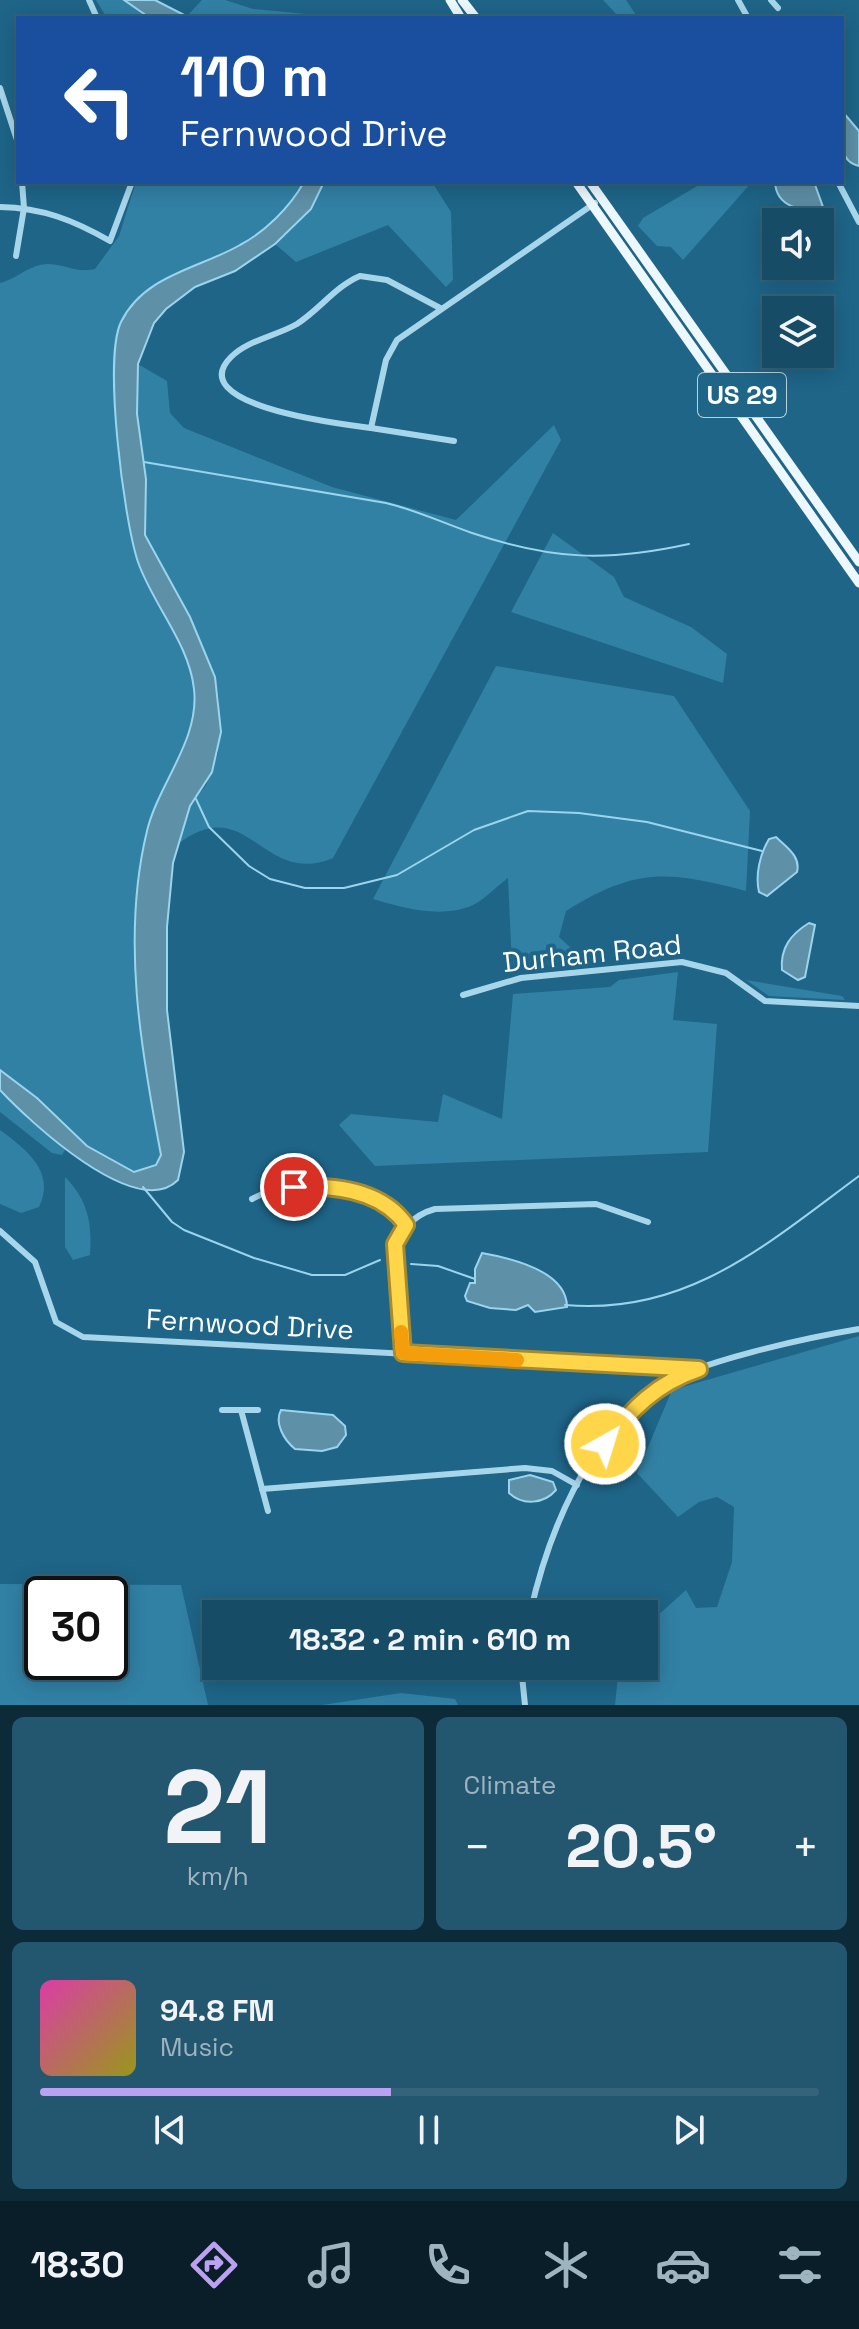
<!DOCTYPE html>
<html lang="en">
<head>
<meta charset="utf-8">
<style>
	:root { --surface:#164c66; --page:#23566f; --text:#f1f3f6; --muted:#9eb4bf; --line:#35637a; --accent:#bca0f2 }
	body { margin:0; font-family:"Space Grotesk",sans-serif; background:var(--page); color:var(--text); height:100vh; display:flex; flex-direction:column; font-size:30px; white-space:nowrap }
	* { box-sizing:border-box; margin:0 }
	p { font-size:26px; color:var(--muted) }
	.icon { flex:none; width:44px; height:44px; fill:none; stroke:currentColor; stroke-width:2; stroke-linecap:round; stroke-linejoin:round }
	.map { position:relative; height:1705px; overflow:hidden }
	.drawer { display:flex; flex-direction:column; gap:12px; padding:12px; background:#0c2a38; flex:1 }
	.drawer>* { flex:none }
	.top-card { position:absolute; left:16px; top:16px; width:828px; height:168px; border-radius:0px; box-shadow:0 4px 20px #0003,0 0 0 2px var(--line); background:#1a4fa0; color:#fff; overflow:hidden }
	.controls { position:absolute; left:762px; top:208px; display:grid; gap:16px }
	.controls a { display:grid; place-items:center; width:72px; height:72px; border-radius:0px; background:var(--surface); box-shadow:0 4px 20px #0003,0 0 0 2px var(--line); font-size:40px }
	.speed { position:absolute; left:24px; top:1576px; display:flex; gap:16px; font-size:40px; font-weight:700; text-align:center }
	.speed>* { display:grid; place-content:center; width:104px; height:104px; border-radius:50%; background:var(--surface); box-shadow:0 4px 20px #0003,0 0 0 2px var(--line); line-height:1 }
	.speed .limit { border:4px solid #111; border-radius:12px; background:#fff; color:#111 }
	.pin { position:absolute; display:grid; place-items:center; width:68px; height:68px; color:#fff; margin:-34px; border:4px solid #fff; border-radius:50%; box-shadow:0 2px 8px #0007 }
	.me { position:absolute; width:88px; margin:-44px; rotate:39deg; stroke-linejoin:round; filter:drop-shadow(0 0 6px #0008) }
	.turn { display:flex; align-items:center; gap:28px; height:168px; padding:0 32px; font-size:36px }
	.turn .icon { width:104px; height:104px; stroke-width:2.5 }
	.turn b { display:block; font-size:56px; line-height:68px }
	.big { font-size:60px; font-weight:600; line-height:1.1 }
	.drawer .card { flex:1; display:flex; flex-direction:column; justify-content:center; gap:12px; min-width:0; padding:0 28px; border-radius:12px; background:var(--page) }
	.drawer .dial { align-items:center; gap:0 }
	.dial b { font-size:104px; line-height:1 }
	.song { display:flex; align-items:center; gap:24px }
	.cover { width:96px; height:96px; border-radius:12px; background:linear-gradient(135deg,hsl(320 70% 55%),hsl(60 70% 35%)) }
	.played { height:8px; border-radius:4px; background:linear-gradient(90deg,var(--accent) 45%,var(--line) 45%) }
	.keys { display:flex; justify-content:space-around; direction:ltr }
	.heat { display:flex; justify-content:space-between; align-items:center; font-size:44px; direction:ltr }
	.drawer .tiles { flex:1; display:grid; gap:12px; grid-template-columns:1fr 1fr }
	.card:last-child { grid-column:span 2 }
	.trip { position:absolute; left:202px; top:1600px; width:456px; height:80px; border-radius:0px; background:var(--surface); box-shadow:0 4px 20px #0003,0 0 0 2px var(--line); font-weight:600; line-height:80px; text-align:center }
	.tab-bar { display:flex; height:128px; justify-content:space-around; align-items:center; background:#091e29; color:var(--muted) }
	.tab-bar .icon { width:56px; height:56px }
	.tab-bar .active { color:var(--accent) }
	.tab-bar b { font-size:36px; color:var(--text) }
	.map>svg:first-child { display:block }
</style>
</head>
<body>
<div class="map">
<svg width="859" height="1705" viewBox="0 0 859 1705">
	<rect width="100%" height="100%" fill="#1e6588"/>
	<g fill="#3181a5" fill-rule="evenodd">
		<polygon points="96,0 124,0 150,18 107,18"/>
		<polygon points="202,0 225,0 253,9 348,18 187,16"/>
		<polygon points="603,0 626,0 638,18 620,18"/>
		<path d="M136,182h168c-14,25 -39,50 -64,63 -42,24 -96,30 -119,77 -17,35 3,201 17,240 15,43 51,81 56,127 6,51 -36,95 -47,142 -26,106 -7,220 14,325 -28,49 -99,-35 -122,-56 -12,-11 -26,-20 -39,-30v-787c17,-4 31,-20 49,-19 17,1 28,9 46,5l24,-33z"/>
		<polygon points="324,182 432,182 451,212 453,280 446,287 388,225 296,262 275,244 311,209"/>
		<polygon points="704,182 752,182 683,260 671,247 657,246 638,226 643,218"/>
		<path d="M138,364l29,17 3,32 14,15 148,59 124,33 98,-95 7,15 -228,418c-72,30 -85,-69 -156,-13l13,-39 16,-21 12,-32 1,-54 -4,-22 -25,-60 -45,-82 1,-56 -9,-65z"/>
		<polygon points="553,533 614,577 624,597 691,627 727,654 723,683 511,612"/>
		<path d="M496,666l178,30 76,115 -4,80c-78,-20 -109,-24 -180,20l-7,26 28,26 -75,4 -4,-89c-11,8 -23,21 -35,27 -31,14 -70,3 -100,-6z"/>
		<polygon points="678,972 673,1020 717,1024 708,1152 375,1166 339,1125 351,1114 438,1122 443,1094 502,1119 513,994 610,987 619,980"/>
		<polygon points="746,980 842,996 845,1000 769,996"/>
		<polygon points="0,1090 29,1120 66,1148 62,1155 52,1153 0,1112"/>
		<path d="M0,1130c26,19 56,42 39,77l-18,6 -21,-9z"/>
		<path d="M65,1177c23,23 27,46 25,78l-17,5 -8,-13z"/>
		<polygon points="859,1336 859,1705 615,1705 619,1666 644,1666 644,1628 686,1590 696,1608 717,1607 732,1562 734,1507 717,1497 699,1502 678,1517 637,1473 672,1390"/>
		<path d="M0,1584l181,1 27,120h-208zM42,1594h68v68h-68z"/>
		<polygon points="401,1693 455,1699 458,1705 322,1705"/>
	</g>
	<g fill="#5e90a7" stroke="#9ad4ed" stroke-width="2">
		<polygon points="124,0 155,0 190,18 150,18"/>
		<path d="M842,111l17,20v35c-24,-5 -17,-35 -17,-55z"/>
		<path d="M304,182h20l-13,27 -36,35 -40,27 -40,16 -29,22 -12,14 -16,41 -1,50 9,65 -1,56 45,82 25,60 6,55 -9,40 -22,34 -17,57 -6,64v83l17,142 -6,28c-42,42 -150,-60 -178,-90v-20l37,28 50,48 47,26 22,-7 5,-10c-20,-104 -40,-218 -14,-324 11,-47 53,-91 47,-142 -5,-46 -41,-84 -56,-127 -14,-41 -35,-203 -17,-240 23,-47 77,-53 119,-77 25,-13 50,-38 64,-63z"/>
		<path d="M775,182h39l9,25c-21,7 -47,-1 -48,-25z"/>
		<path d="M776,837c10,10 25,19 21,35l-30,24 -8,-4c-4,-17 1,-38 10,-53z"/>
		<path d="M809,923l6,2 -10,52 -7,3 -16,-10c-2,-22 9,-36 27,-47z"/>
		<path d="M482,1253c28,5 85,18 85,54l-32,5 -7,-7 -12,5 -26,-2 -23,-7 -2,-5 5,-13h5v-14z"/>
		<path d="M281,1410l52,5 12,11 1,9 -9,12 -15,4 -27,-2c-11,-9 -21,-26 -14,-39z"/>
		<path d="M530,1475l23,7 3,8c-12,14 -33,16 -47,3v-13z"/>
	</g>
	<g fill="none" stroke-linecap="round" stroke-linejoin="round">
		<g stroke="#9ad4ed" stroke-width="2">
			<path d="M144,462l242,41c30,7 57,20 86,30 81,27 135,29 217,11"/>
			<polyline points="196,799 209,827 249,866 270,879 305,888 344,888 397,875 474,830 528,811 579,813 647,822 762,851"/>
			<polyline points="143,1187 172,1222 184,1230 254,1258 312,1275 345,1275 380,1260"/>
			<polyline points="411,1264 438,1266 475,1279"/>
			<path d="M565,1305c122,11 202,-61 294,-129"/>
		</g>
		<g stroke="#a7d6eb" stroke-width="6">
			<polyline points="89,0 97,18"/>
			<polyline points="738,0 748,18"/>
			<polyline points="771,0 778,8"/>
			<polyline points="0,88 18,143"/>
			<polyline points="838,182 859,222"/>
			<path d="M0,207c43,1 73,13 110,34l22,-59"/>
			<polyline points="16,256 24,208 22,182"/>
			<path d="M440,308l-53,-28 -27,-4c-24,10 -41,34 -63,48 -21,12 -49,16 -66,33 -50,50 119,68 140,71l15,-68 11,-20 198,-137"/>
			<polyline points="371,428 454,441"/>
			<polyline points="463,995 521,978 682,962 726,973 765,1001 859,1006"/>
			<path d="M252,1199c42,-23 125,-17 154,26"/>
			<polyline points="0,1231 35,1262 56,1322 83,1337 699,1369"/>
			<path d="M403,1353c-4,-49 -30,-127 32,-144l161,-5 52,18"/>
			<polyline points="222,1410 258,1410"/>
			<polyline points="241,1410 268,1511"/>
			<polyline points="262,1489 525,1468 552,1471 577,1485"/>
			<path d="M530,1614c18,-81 56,-174 125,-225 37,-27 156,-52 204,-60"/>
			<polyline points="521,1666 525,1705"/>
		</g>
		<g stroke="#ecf7fe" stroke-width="9">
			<polyline points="450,0 461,18"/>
			<polyline points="462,0 476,18"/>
			<polyline points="576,182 859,583"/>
			<polyline points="590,182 859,562"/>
		</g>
	</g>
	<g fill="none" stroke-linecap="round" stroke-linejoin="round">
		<g stroke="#a68a30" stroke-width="20">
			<path id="route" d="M294,1187c39,-2 87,2 112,38l-11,19 8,109 296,16c-42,14 -68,40 -94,75"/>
		</g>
		<use href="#route" stroke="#ffd54a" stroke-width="14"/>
		<polyline stroke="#f59e0b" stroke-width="14" points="401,1332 403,1353 517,1360"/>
	</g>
	<g text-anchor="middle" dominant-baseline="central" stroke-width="8" stroke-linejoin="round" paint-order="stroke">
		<rect fill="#1e6588" stroke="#bcd1db" stroke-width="2" x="698" y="373" width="88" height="44" rx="6"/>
		<g font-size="26" font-weight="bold" fill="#fff">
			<text x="742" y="395">US 29</text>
		</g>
		<g font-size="28" fill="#fff" stroke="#1e6588">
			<text transform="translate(592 953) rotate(-6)">Durham Road</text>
			<text transform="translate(250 1324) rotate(3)">Fernwood Drive</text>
		</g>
	</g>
</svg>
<div class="controls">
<a><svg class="icon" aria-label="sound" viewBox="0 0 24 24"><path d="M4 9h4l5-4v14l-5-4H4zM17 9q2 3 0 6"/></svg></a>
<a><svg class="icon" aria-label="layers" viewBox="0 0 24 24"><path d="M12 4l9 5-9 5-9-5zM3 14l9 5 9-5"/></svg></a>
</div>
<div class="speed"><div class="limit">30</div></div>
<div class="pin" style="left:294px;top:1187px;background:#d93025"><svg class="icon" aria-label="arrive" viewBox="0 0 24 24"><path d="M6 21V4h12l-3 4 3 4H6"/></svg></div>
<svg class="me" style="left:605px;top:1444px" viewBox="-20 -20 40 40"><circle r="17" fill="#ffd54a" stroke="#fff" stroke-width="3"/><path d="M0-11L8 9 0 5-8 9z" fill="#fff"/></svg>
<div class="trip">18:32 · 2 min · 610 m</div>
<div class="top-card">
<div class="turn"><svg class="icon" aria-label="left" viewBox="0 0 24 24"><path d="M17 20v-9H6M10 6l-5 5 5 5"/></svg><div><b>110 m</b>Fernwood Drive</div></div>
</div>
</div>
<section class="drawer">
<div class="tiles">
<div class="card dial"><b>21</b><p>km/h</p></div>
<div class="card"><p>Climate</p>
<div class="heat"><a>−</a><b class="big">20.5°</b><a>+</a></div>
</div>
<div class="card">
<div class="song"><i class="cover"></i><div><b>94.8 FM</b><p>Music</p></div></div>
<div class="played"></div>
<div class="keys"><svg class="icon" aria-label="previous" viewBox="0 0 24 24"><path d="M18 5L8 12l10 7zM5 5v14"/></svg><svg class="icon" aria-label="pause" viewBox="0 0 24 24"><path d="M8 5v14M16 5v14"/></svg><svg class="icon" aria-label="next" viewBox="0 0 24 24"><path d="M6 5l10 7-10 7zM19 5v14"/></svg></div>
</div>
</div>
</section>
<nav class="tab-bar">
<b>18:30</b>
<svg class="icon active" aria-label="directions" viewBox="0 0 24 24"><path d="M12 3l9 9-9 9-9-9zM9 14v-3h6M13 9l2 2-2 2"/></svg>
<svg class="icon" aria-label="music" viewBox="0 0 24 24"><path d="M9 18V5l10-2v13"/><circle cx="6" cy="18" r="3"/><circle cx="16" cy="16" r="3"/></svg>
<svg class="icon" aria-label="phone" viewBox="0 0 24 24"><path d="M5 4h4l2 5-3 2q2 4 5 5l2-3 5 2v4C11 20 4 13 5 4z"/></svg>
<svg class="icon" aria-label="climate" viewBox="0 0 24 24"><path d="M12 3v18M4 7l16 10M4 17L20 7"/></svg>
<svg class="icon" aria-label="car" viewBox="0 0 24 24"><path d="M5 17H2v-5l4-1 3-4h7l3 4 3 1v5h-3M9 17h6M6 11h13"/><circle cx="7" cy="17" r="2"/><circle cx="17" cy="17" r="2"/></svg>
<svg class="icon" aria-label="filters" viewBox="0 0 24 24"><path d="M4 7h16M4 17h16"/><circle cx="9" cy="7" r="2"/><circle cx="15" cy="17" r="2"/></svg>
</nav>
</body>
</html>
